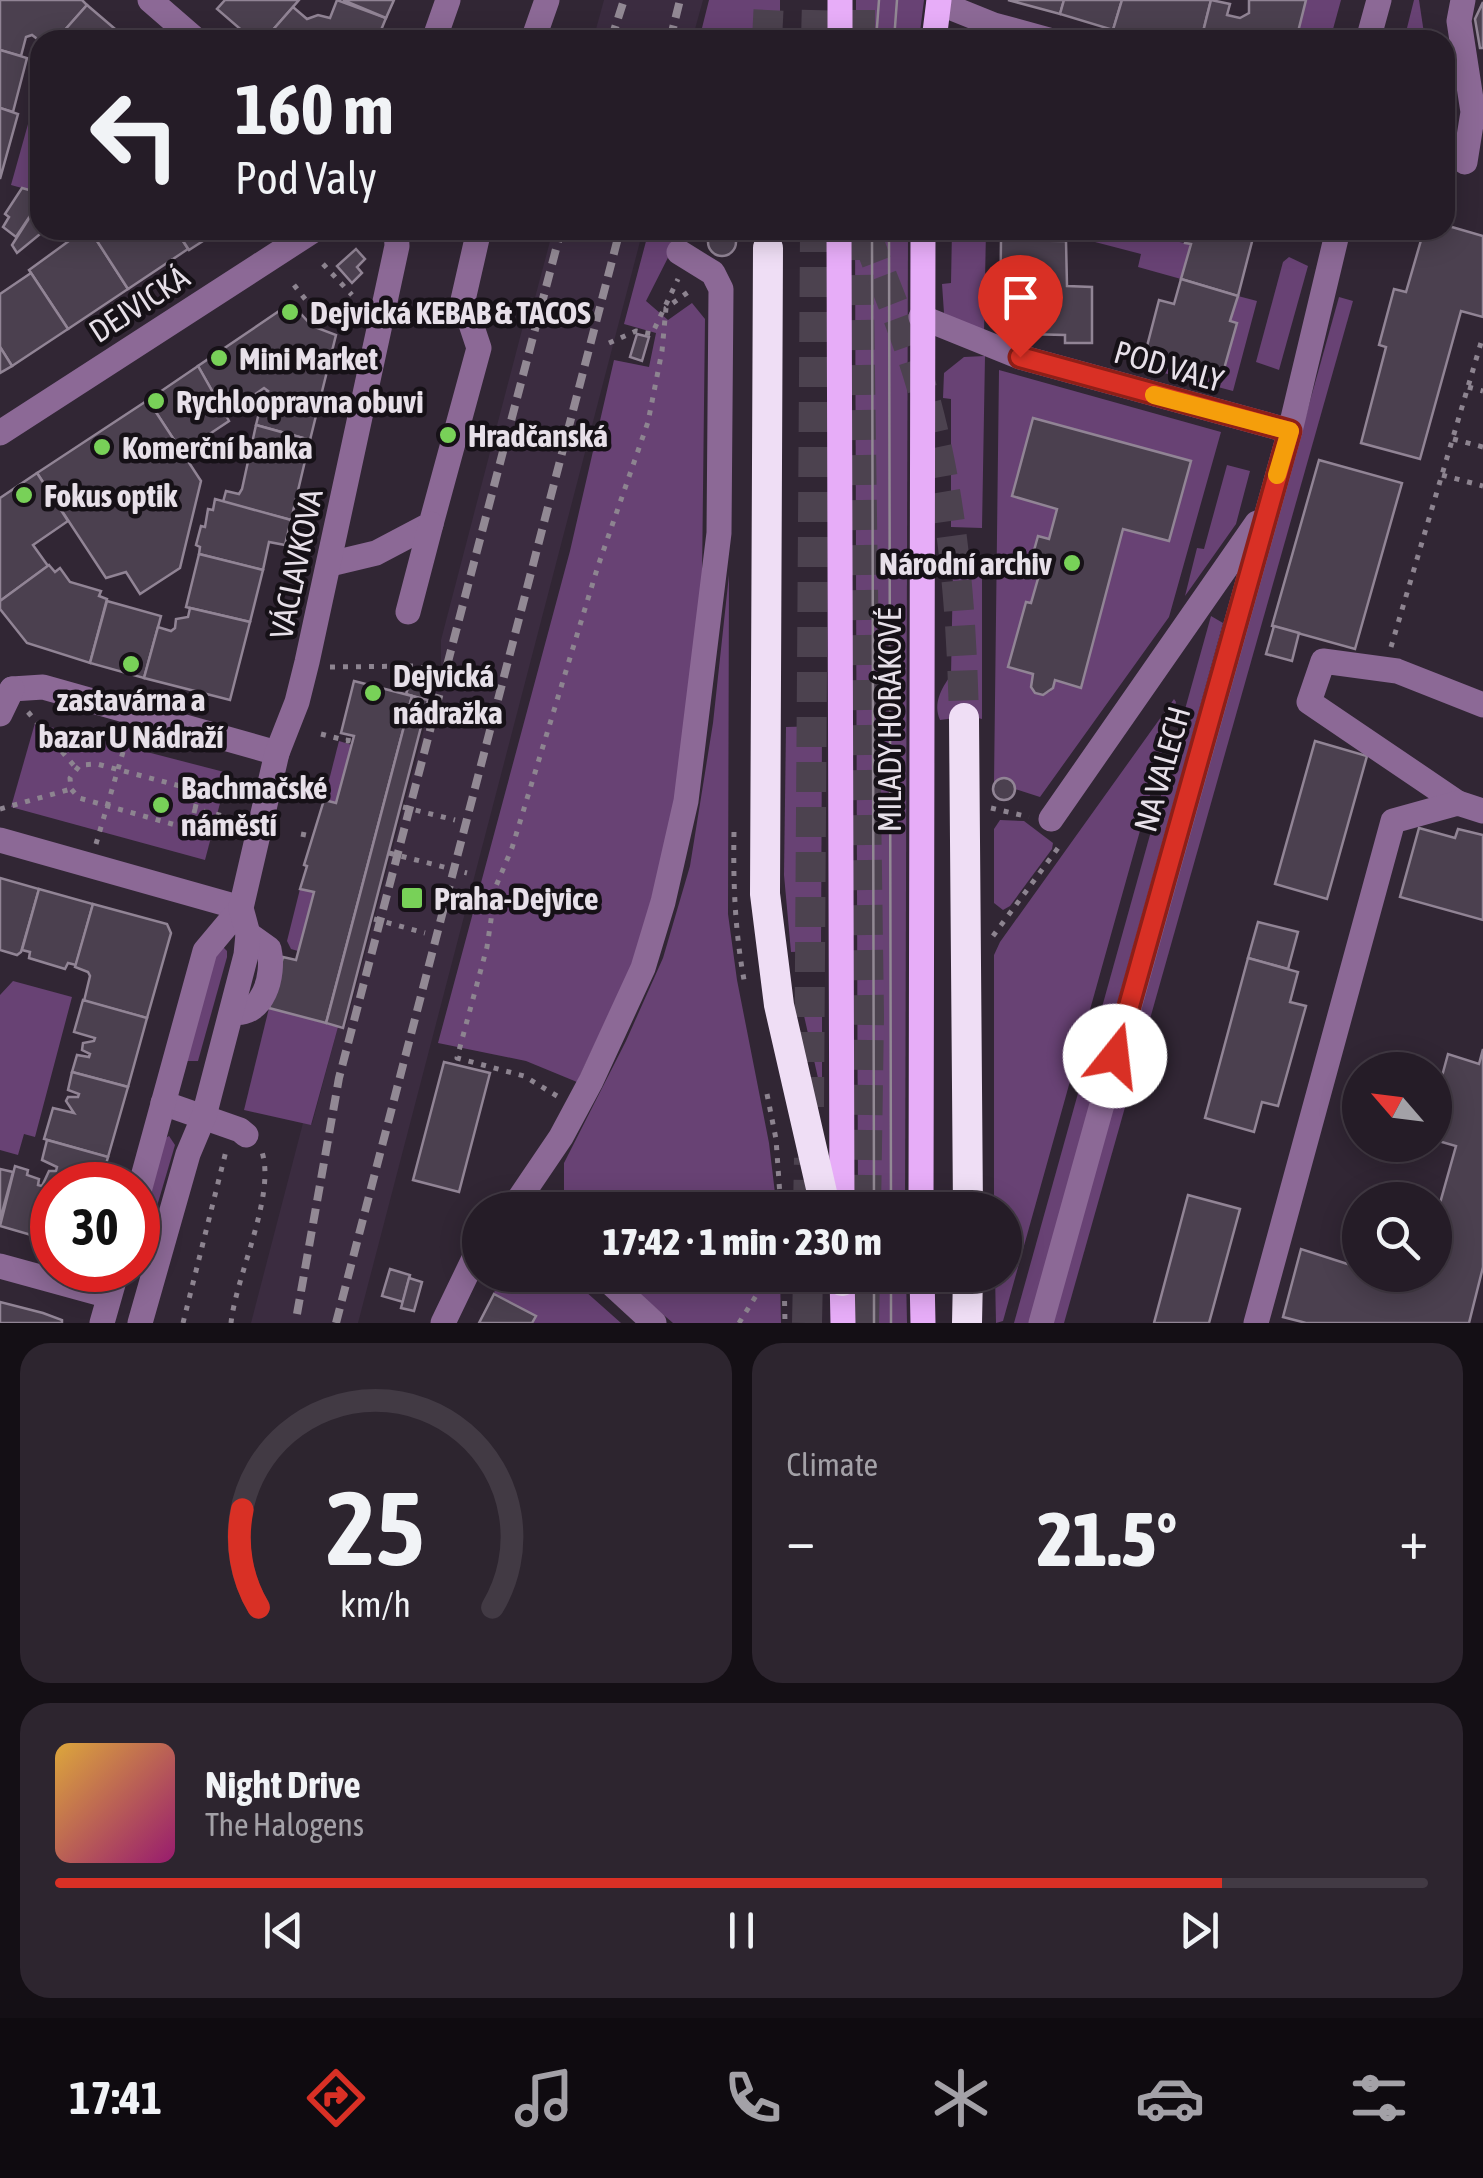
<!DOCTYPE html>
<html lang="en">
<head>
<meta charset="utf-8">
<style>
	:root { --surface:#251c27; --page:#2d252f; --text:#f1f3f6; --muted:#a3a1a7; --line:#423a44; --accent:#d93025 }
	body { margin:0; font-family:"Asap Condensed",sans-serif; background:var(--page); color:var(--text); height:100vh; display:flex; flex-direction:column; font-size:38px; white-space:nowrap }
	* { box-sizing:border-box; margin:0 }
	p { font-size:32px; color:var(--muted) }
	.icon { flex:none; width:55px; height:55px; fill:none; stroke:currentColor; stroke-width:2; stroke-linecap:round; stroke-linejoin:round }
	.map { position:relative; height:1323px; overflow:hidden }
	.details { display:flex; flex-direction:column; gap:20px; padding:20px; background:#140f15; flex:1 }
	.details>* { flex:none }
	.banner { position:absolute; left:30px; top:30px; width:1425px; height:210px; border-radius:30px; box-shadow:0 5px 25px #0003,0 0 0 2px var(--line); background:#251c27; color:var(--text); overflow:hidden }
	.needle { width:65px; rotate:298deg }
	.controls { position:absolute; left:1342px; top:1052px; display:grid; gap:20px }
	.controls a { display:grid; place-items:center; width:110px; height:110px; border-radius:50%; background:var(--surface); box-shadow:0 5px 25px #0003,0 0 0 2px var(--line); font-size:50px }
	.speed { position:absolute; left:30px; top:1162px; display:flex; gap:20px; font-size:50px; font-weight:700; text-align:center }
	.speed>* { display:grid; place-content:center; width:130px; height:130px; border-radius:50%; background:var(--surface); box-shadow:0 5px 25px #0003,0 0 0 2px var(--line); line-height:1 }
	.speed .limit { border:15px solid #d22; background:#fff; color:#111 }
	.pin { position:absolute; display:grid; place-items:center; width:85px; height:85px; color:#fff; margin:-102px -42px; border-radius:50% 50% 50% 0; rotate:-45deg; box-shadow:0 0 10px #0007 }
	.pin .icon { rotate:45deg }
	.me { position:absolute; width:110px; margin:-55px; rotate:16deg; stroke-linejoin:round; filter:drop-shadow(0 0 8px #0008) }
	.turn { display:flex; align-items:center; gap:35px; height:210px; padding:0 40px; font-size:45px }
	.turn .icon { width:130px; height:130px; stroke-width:2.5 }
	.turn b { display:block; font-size:70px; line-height:85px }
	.big { font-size:75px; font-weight:800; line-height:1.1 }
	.details .card { flex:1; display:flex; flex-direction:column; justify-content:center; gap:15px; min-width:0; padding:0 35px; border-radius:30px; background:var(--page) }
	.details .dial { align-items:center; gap:0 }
	.dial svg { height:260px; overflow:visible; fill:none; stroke:var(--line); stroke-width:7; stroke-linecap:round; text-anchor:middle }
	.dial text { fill:var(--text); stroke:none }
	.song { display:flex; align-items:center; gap:30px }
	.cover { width:120px; height:120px; border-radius:15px; background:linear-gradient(135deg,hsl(40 70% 55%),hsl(320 70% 35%)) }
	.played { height:10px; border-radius:5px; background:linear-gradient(90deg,var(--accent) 85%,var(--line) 85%) }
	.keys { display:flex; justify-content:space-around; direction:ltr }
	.heat { display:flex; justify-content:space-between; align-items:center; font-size:55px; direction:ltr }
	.details .tiles { flex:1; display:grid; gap:20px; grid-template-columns:1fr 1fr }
	.card:last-child { grid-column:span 2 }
	.trip { position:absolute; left:462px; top:1192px; width:560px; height:100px; border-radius:50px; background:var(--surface); box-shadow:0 5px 25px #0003,0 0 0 2px var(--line); font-weight:800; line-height:100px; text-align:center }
	.menu { display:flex; height:160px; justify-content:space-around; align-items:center; background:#0f0b10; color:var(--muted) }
	.menu .icon { width:70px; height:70px }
	.menu .active { color:var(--accent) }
	.menu b { font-size:45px; color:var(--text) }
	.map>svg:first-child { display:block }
</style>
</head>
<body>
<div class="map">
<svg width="1483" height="1323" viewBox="0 0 1483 1323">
	<rect width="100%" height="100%" fill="#312634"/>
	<g fill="#3b2c40">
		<polygon points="604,0 703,0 692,40 593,40"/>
		<polygon points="553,230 643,230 358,1323 251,1323 303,1123 312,1124 338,1027 346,1026 441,665 441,640 523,326 528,324"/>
	</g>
	<g fill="#684274" fill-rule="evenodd">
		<polygon points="709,0 780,0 780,40 699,40"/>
		<polygon points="856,0 924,0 919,40 856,40"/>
		<polygon points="1306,0 1341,0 1330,40 1298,32"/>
		<polygon points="1414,0 1419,0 1425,40 1404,40"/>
		<polygon points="30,117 40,120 40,193 11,185"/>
		<polygon points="649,230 682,230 646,301 668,320 692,303 705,319 702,577 674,815 636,956 577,1082 526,1061 438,1043 570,551 614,360 649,367 656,333 624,324"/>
		<polygon points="855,230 908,230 905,1210 858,1210"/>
		<polygon points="952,230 986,230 984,333 944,313 942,284 951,283"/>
		<polygon points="1071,230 1164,230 1162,239 1191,244 1181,279 1138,267 1141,254 1095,242 1071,241"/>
		<polygon points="1289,257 1308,266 1279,370 1256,362 1283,262"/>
		<polygon points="1238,296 1257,301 1233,391 1141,367 1145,354 1222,375 1237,324 1230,321"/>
		<polygon points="1339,297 1353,301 1064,1323 1053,1323"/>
		<polygon points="985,356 982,528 951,527 951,399 943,398 944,373 964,357"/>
		<path d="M999,370l222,62 -52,185 -129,180 -25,-8 -2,-7 -6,-3 -13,4zM1033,418l66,205 -18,64 -26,-7 -5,12 -11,3 -8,-8 2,-13 -25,-7 18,-64h5l26,-94 -45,-13z"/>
		<polygon points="1227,465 1250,471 1236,524 1185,596 1197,548 1204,549"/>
		<path d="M962,569l20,9v141l-12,-3 -30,4c-7,-17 1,-31 11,-45l2,-105z"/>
		<polygon points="729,575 728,914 737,980 769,1143 777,1210 564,1210 564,1163 626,1041 663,958 690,866 713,723"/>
		<polygon points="1211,616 1223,623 1030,1323 1014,1323"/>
		<polygon points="1174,699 1176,702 1003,1321 996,1323 995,1275 1005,1275 1005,1210 994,1210 994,955 1000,942"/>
		<polygon points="35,723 228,773 205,860 11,807"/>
		<polygon points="822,726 821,951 791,952 784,875 786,727"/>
		<polygon points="339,741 352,745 336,803 324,800"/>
		<polygon points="1000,820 1024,821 1053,843 1052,849 1010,906 1003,910 994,903 994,829"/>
		<polygon points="300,889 314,892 298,951 291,949 287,941"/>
		<polygon points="222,946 227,951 227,957 198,1061 185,1061 212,951"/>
		<polygon points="13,981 72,997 35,1137 24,1134 18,1155 0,1150 0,995"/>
		<polygon points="798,989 822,990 822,1078 818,1078"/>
		<polygon points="269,1008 338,1027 311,1125 244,1110"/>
		<polygon points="169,1136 175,1145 142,1257 138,1261 138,1223 160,1141"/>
		<polygon points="498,1275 567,1275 621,1323 532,1323 535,1316 494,1294"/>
		<polygon points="617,1275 780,1275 781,1323 673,1323"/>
		<polygon points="858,1275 906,1275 907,1323 858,1323"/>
	</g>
	<g fill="#4b404f" stroke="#918495" stroke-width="2.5">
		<polygon points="0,0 82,0 87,5 56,40 40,41 32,35 26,37 21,56 0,50"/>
		<polygon points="225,0 299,0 264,40 253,40 217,9"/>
		<polygon points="337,0 386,18 377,40 264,40 293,7 307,19 318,15 330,18"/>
		<polygon points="343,0 394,0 386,18"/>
		<polygon points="1008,0 1064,0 1060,14"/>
		<polygon points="1064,0 1122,0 1113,30 1060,14"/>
		<polygon points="1122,0 1211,0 1201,40 1150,40 1113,30"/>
		<polygon points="1211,0 1230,4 1227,15 1240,18 1249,13 1249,0 1306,0 1296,40 1201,40"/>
		<polygon points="1483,2 1483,48 1480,48 1475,19"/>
		<polygon points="87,5 128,40 56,40"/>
		<polygon points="0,50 27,58 13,112 0,108"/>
		<polygon points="0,108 18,114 0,179"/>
		<polygon points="22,188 40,193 40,201 16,237 3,227 9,217 5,214"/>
		<polygon points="40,201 40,230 45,230 17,253 12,245"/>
		<polygon points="1445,225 1483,236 1483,317 1461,311 1420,459 1361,443 1386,347 1379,345 1394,289 1406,292 1424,230 1445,230"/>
		<circle cx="722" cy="242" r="14"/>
		<polygon points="84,230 90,230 128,289 68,329 29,270"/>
		<polygon points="90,230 176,230 188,249 128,289"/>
		<polygon points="176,230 220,230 189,250"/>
		<polygon points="1001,230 1064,230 1064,239 1001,240"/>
		<polygon points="1188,230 1255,230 1238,296 1181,279 1191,244 1185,243"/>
		<polygon points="1001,240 1066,241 1067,286 1092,287 1092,343 1065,343 1065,335 1025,334 1025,327 1000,328"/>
		<polygon points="356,249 365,259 357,267 362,273 352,283 337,266"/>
		<polygon points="31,273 68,329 12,366 0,347 0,294"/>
		<polygon points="1181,279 1238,296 1230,321 1237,323 1222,376 1145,354 1159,300 1174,304"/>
		<polygon points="291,303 312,326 336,335 310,440 256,425 263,396 268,391 264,388 226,415 198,366"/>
		<polygon points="637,334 649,337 642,361 630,357"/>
		<polygon points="0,347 12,366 0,373"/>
		<polygon points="198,366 229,421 208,435 211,439 185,457 148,400"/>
		<polygon points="148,400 201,481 180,568 140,594 126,572 106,578 37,473"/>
		<polygon points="1033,418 1191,461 1169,541 1123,529 1081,688 1055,680 1053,688 1043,695 1035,693 1031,687 1033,674 1008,667 1026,602 1031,603 1039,575 1028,572 1038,536 1049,539 1057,509 1012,496"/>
		<polygon points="256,425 310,440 291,520 223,502 226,491 239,494 242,489"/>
		<polygon points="1319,460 1402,483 1355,649 1272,626"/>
		<polygon points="37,473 68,521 33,545 48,566 0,601 0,498"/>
		<polygon points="215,499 291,520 285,545 269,542 263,570 199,554 200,547 196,545 201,526 205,527 208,509 213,510"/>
		<polygon points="199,554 263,570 250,622 186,607"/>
		<polygon points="49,565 55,572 60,568 70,582 101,591 99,596 107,599 90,663 27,643 0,609 0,601"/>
		<polygon points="107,601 161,616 144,678 90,663"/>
		<polygon points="190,608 250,622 230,700 144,678 158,627 171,631 175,628 176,619 188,617"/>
		<polygon points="1274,626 1299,633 1292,661 1266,654"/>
		<polygon points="413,673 431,678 425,700 406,694"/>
		<polygon points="354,681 412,696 326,1023 269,1008 283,957 296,960 314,892 300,889 307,866 304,865 324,800 336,803 354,736 341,733"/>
		<polygon points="412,696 428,700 343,1028 326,1023 327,1020"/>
		<polygon points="1315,741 1367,756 1327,899 1275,884"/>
		<circle cx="1004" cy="789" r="11"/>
		<polygon points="1419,828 1455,838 1458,829 1483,835 1483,920 1400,897"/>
		<polygon points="0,878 39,889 21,952 17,955 0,950"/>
		<polygon points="39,889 93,904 76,965 68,963 65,969 29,958 30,952 22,950"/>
		<polygon points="93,904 167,924 171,933 147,1018 84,1001 90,976 88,972 75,967"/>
		<polygon points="1258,922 1298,932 1288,969 1248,958"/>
		<polygon points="1248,958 1298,972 1290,1002 1306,1006 1278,1106 1262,1102 1254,1132 1205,1118"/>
		<polygon points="83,1000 147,1018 128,1087 72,1072 77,1055 89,1057 90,1054 82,1050 83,1043 94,1041 95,1038 74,1032"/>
		<polygon points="1483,1049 1483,1267 1469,1323 1306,1323 1283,1317 1301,1249 1360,1268 1360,1275 1394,1275 1418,1282 1420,1275 1435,1275 1435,1221 1456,1146 1435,1140 1435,1102 1448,1054 1479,1064"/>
		<polygon points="444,1062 490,1073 459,1192 413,1180"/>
		<polygon points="72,1072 128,1087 108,1157 44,1139 53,1108 74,1113 66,1101 68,1097 78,1097 79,1094 68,1090"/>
		<polygon points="47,1140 108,1157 100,1185 52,1185 52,1241 0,1226 15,1166 28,1170 27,1175 39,1179 38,1185 42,1186 49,1171 56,1171 57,1167 42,1160"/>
		<polygon points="0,1169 13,1172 0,1220"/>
		<polygon points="1188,1195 1240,1209 1209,1323 1154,1323"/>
		<polygon points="390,1269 410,1275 403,1302 382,1296"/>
		<polygon points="409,1278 422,1282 414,1311 401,1308"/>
		<polygon points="494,1294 536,1316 532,1323 479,1323"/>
		<polygon points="0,1302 43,1313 62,1320 62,1323 0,1323"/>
	</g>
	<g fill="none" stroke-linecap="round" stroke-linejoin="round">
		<g stroke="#4c424f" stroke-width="30" stroke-dasharray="30 15" stroke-linecap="butt">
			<polyline points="767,40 769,0"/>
			<polyline points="816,40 817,0"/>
			<polyline points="860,40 860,0"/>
			<polyline points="858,230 869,1016 866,1210"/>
			<path d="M866,234c15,41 32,81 46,122 39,116 49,240 52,362"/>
			<polyline points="809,1107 815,230"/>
			<polyline points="808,1210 809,1158"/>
			<polyline points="807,1323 808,1275"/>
			<polyline points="864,1323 865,1275"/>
		</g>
		<g stroke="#8d8490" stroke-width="5" stroke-dasharray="5 8" stroke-linecap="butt">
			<polyline points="1297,38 1306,40"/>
			<polyline points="323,264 352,295"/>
			<polyline points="294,285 317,314 347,323"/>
			<polyline points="609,343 636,331 652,334 678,279"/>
			<polyline points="1468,387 1483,391"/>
			<polyline points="1453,439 1483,447"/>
			<polyline points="1442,475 1483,486"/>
			<polyline points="1391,647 1483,336"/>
			<polyline points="330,667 415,666 490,684"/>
			<polyline points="28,712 76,768"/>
			<polyline points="321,734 348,741 349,735"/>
			<polyline points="403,807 455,820"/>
			<polyline points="991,808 1029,817"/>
			<polyline points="0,809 71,789"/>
			<polyline points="195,809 199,791 97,764 80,765 70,778 71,789 79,798 190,829 195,809 227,817"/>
			<path d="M734,832c-1,52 1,102 11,153"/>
			<polyline points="301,834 311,836"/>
			<polyline points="96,844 128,735"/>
			<polyline points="389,853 467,873"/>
			<polyline points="374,919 425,933"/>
			<polyline points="993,936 1061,844"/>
			<polyline points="767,1094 776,1139 781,1210"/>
			<polyline points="557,1096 524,1076 457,1058 487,947 496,886 512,848 598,566 648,422 662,351 666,308 691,290"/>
			<polyline points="784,1275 785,1323"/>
			<polyline points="183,1323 226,1151"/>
			<path d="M231,1323c5,-47 45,-128 31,-171"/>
			<polyline points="739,1323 769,1275"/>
		</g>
		<g stroke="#8c6996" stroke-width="25">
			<polyline points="150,0 196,40"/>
			<polyline points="1463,0 1459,21 1473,112 1465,162"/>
			<polyline points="939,3 994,25 1049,40"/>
			<polyline points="434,40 448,0"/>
			<polyline points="533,40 547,0"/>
			<polyline points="1368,40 1379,0"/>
			<polyline points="921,317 1020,357 1290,431"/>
			<polyline points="0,433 314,230"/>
			<polyline points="330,564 376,553 431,524 479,348 463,300 479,230"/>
			<polyline points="408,612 431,524"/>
			<polyline points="12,689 43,687 277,753"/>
			<polyline points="0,714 12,689"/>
			<polyline points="1458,803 1309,702 1323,661 1397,671 1483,705"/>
			<polyline points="1051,819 1257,523"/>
			<polyline points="0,840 241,908"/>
			<path d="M232,1012c31,6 43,-37 37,-63l-21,-15"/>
			<polyline points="163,1103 240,1130 246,1135"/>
			<polyline points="138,1195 205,951 241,908"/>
			<polyline points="519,1199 561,1137 591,1081 643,968 663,902 686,801 719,533 721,289 713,273 679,252"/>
			<polyline points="0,1266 109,1296"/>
			<polyline points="602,1275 654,1323"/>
			<polyline points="102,1323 117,1270"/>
			<polyline points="140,1323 188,1154 204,1116 246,955 248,934 241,908 277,753 297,702 307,662 397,246 396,230"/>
			<polyline points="443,1323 480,1246"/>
			<polyline points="1041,1323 1290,431 1338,230"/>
			<polyline points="1256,1323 1393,821 1458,803 1483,811"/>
		</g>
		<g stroke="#e7adf8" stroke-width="25">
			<polyline points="840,40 840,0"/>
			<polyline points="934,40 939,0"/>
			<polyline points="839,230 842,1210"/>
			<polyline points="921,1210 923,230"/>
			<polyline points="842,1275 843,1323"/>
			<polyline points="922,1275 923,1323"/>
		</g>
		<g stroke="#efdef5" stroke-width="30">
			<polyline points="768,248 765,894 779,1005 826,1210"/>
			<polyline points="964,718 968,1210"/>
			<polyline points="841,1275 842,1281"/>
			<polyline points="967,1323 968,1275"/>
		</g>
		<g stroke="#928994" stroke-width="2.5">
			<polyline points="876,40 879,0"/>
			<polyline points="894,40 897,0"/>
			<polyline points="872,230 874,1210"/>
			<polyline points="889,230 891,1210"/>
			<polyline points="874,1275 874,1323"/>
			<polyline points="891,1275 891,1323"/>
		</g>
		<g stroke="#928994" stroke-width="8" stroke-dasharray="15 8" stroke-linecap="butt">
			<polyline points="611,40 624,0"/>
			<polyline points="670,40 680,0"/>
			<polyline points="297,1314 339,1078 561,230"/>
			<polyline points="336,1323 620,230"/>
		</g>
	</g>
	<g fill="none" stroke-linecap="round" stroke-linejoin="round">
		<g stroke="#8d1f18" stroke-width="25">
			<polyline id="route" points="1020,357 1290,431 1115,1056"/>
		</g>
		<use href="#route" stroke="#d93025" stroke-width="18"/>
		<polyline stroke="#f59e0b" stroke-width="18" points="1154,395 1290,431 1277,475"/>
	</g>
	<g fill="#78d158" stroke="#161117" stroke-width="4">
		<circle cx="290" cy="312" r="10"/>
		<circle cx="219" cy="358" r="10"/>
		<circle cx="156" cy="401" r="10"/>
		<circle cx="448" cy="435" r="10"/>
		<circle cx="102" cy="447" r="10"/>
		<circle cx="24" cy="495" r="10"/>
		<circle cx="1072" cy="563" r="10"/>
		<circle cx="131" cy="664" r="10"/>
		<circle cx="373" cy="693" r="10"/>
		<circle cx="161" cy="805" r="10"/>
		<rect x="400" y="886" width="24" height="24" rx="5"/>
	</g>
	<g text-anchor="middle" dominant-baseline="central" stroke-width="9" stroke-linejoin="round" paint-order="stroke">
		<g font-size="32" fill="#e7e0e9" stroke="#161117">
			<text transform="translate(139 304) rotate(-33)">DEJVICKÁ</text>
			<text transform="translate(1169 366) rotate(16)">POD VALY</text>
			<text transform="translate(296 564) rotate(-78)">VÁCLAVKOVA</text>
			<text transform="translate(889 720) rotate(-90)">MILADY HORÁKOVÉ</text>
			<text transform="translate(1162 769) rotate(-74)">NA VALECH</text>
		</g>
		<g font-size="32" font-weight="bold" fill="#e7e0e9" stroke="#161117" text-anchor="start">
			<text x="310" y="312">Dejvická KEBAB &amp; TACOS</text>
			<text x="239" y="358">Mini Market</text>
			<text x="176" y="401">Rychloopravna obuvi</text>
			<text x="468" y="435">Hradčanská</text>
			<text x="122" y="447">Komerční banka</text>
			<text x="44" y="495">Fokus optik</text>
			<text x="1052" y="563" text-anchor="end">Národní archiv</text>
			<text x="393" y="675">Dejvická<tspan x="393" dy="37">nádražka</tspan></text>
			<text x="131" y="699" text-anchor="middle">zastavárna a<tspan x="131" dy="37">bazar U Nádraží</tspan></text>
			<text x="181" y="787">Bachmačské<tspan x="181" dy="37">náměstí</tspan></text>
			<text x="434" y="898">Praha-Dejvice</text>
		</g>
	</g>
</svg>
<div class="controls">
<a><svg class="needle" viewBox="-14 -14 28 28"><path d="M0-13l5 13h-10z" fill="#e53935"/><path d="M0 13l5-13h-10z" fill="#a3a1a7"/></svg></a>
<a><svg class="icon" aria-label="search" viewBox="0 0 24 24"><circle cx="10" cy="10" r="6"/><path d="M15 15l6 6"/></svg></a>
</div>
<div class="speed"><div class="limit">30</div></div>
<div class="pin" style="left:1020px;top:357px;background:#d93025"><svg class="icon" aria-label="arrive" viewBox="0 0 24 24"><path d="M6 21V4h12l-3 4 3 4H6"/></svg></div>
<svg class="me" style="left:1115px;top:1056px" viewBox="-20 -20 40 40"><circle r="19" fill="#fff"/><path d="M0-13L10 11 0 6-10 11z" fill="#d93025"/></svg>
<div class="trip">17:42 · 1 min · 230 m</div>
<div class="banner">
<div class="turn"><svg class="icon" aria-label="left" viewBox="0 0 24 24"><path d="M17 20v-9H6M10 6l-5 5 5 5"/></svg><div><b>160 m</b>Pod Valy</div></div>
</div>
</div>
<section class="details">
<div class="tiles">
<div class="card dial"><svg viewBox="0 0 100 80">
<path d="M14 69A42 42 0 1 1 86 69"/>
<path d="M14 69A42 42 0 0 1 9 39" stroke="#d93025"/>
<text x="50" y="56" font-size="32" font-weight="700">25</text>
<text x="50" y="72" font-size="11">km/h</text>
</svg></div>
<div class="card"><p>Climate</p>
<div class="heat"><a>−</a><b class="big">21.5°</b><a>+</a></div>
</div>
<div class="card">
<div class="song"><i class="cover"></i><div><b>Night Drive</b><p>The Halogens</p></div></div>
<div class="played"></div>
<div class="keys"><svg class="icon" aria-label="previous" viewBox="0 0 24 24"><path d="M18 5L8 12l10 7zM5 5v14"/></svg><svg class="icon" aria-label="pause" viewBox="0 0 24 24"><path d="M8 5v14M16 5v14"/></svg><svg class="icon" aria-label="next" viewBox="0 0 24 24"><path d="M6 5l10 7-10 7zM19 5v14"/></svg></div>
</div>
</div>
</section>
<nav class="menu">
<b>17:41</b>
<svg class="icon active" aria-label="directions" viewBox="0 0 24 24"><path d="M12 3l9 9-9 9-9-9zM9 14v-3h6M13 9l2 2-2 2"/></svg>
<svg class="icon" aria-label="music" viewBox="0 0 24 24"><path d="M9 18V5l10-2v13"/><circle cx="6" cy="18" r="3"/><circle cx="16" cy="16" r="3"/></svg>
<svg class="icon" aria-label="phone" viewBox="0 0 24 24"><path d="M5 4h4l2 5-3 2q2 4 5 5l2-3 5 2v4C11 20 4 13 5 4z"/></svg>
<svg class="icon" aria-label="climate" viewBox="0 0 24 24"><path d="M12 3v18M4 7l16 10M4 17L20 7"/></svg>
<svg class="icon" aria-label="car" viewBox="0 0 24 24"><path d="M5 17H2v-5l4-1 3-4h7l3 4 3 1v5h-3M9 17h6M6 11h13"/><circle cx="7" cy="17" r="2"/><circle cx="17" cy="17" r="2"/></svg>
<svg class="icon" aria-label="filters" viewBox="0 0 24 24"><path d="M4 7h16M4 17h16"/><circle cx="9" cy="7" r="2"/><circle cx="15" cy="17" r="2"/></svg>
</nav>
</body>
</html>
